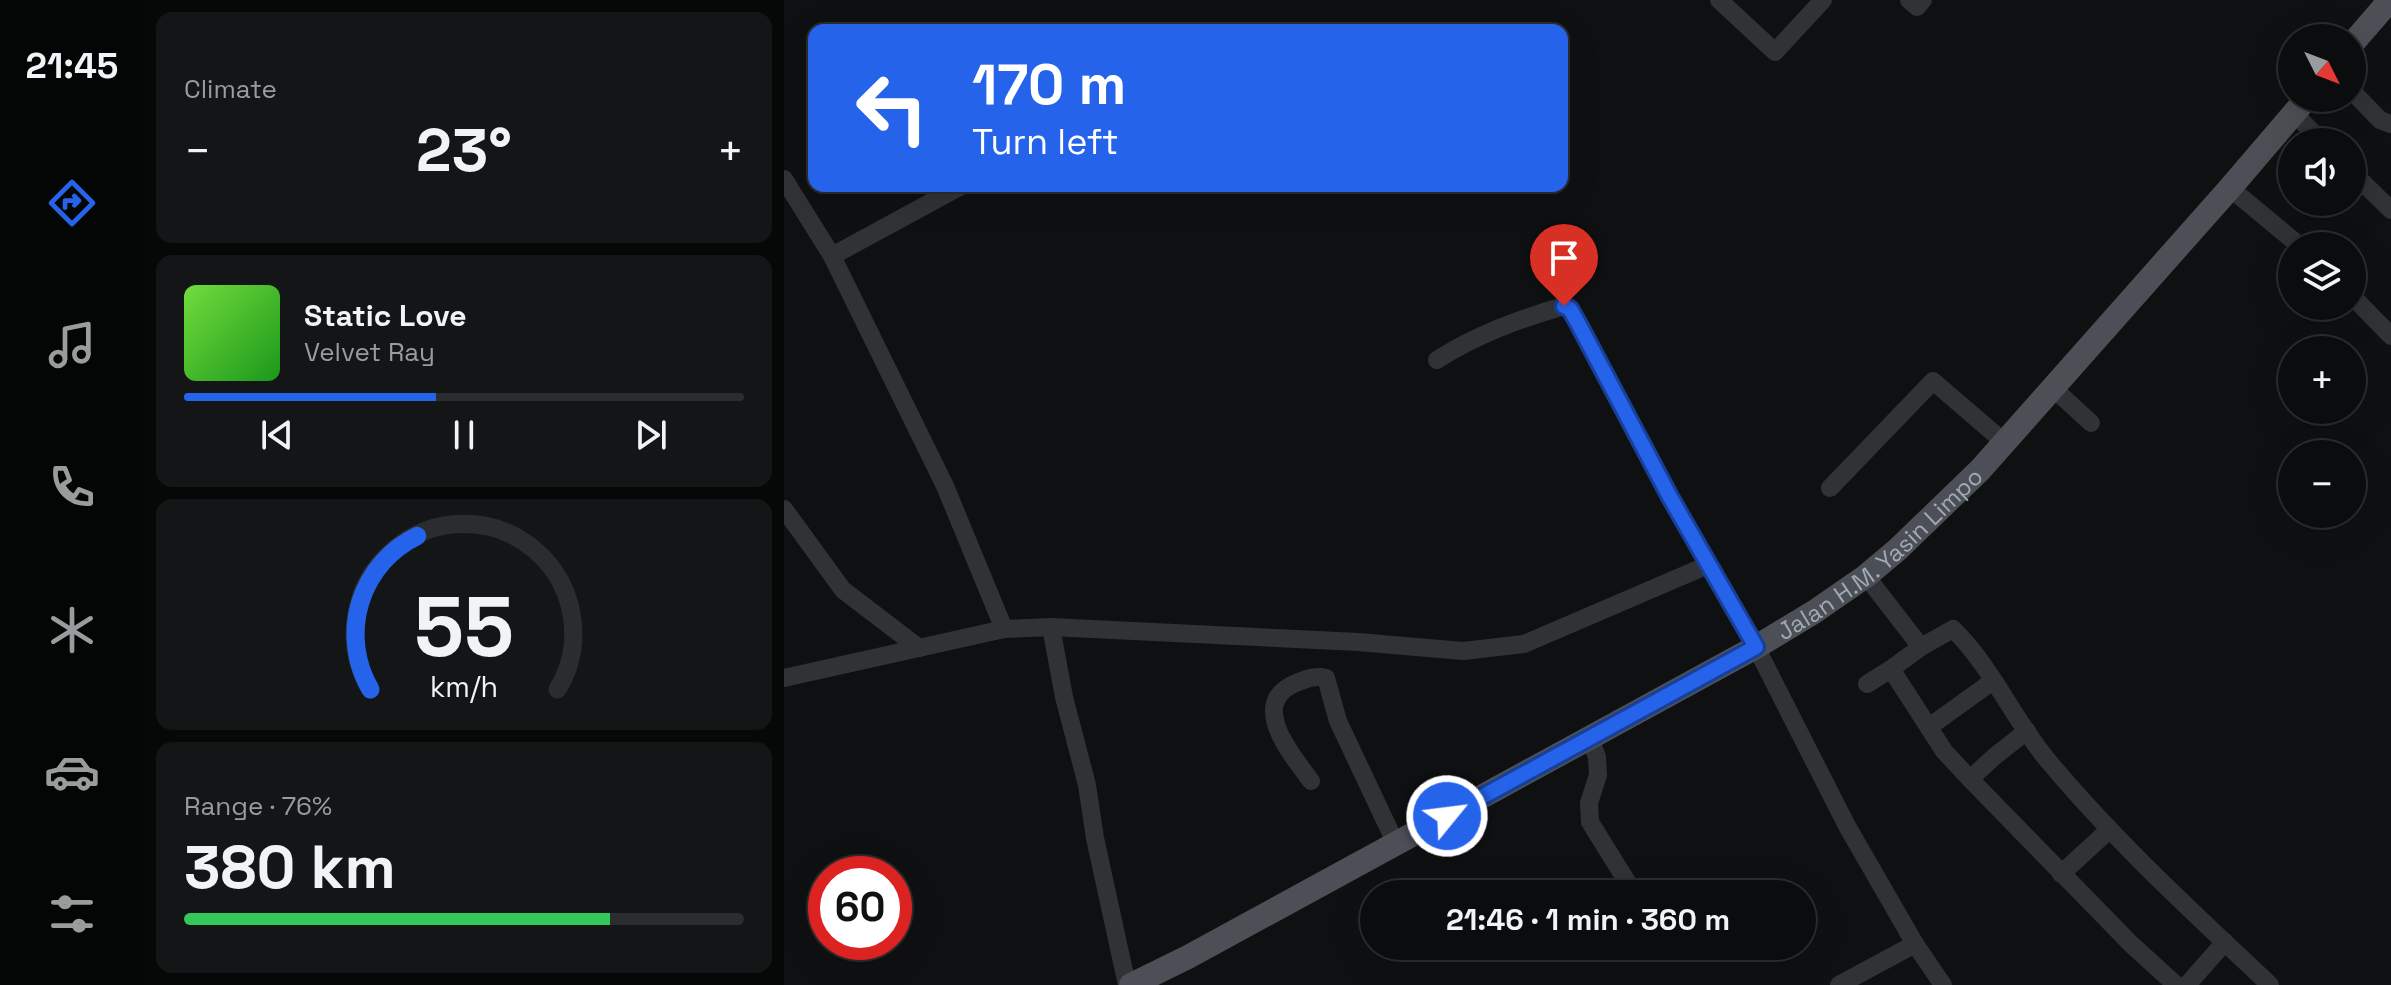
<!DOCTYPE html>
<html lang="en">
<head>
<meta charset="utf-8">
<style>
	:root { --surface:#0b0c0d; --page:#141516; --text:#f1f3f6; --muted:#9a9b9d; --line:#2b2c2e; --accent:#2563eb }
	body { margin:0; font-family:"Space Grotesk",sans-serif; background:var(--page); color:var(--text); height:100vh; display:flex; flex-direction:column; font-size:30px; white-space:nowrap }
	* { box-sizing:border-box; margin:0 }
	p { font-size:26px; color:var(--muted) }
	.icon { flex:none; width:44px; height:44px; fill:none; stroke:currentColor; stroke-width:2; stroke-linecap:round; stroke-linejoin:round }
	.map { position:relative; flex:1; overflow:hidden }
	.details { display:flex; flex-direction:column; gap:12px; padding:12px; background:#060707; width:640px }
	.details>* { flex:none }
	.top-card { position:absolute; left:24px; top:24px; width:760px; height:168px; border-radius:16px; box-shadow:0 8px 32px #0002,0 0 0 2px var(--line); background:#2563eb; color:#fff; overflow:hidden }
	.needle { width:52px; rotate:132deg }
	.controls { position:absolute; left:1494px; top:24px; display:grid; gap:16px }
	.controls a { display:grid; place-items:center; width:88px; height:88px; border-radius:50%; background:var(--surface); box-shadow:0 8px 32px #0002,0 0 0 2px var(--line); font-size:40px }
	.speed { position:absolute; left:24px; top:856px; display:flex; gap:16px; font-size:40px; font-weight:700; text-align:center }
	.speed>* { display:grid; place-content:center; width:104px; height:104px; border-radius:50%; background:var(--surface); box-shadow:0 8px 32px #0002,0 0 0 2px var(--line); line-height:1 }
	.speed .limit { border:12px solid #d22; background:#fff; color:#111 }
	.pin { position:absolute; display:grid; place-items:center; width:68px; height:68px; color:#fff; margin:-82px -34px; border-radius:50% 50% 50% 0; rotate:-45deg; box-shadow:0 0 8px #0007 }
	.pin .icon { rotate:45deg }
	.me { position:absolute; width:88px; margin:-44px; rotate:61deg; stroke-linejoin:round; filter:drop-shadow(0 0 6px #0008) }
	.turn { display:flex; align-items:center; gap:28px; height:168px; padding:0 32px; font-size:36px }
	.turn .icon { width:104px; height:104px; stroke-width:2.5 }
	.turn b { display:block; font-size:56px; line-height:68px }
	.big { font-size:60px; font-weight:700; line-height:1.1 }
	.details .card { flex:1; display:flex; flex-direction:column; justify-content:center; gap:12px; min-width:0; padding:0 28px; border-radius:16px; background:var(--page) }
	.details .dial { align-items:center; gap:0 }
	.dial svg { height:208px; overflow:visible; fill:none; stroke:var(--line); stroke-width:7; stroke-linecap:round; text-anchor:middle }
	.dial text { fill:var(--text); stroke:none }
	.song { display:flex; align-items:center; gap:24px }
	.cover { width:96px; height:96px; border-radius:12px; background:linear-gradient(135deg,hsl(100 70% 55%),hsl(120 70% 35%)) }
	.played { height:8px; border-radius:4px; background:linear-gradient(90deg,var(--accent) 45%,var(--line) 45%) }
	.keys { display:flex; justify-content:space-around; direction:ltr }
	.heat { display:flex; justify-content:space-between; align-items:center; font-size:44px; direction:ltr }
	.charge { height:12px; border-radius:6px; background:linear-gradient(90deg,#34c759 76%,var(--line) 0) }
	.trip { position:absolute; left:576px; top:880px; width:456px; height:80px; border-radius:40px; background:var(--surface); box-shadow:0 8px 32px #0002,0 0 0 2px var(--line); font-weight:700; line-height:80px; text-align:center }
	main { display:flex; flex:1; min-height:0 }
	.tabs { display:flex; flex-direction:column; width:144px; justify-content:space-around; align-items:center; background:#040505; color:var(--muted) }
	.tabs .icon { width:56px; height:56px }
	.tabs .selected { color:var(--accent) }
	.tabs b { font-size:36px; color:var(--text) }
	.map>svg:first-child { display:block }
</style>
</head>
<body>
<main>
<nav class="tabs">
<b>21:45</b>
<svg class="icon selected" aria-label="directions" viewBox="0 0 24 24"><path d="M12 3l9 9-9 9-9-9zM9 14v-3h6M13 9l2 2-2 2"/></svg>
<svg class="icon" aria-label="music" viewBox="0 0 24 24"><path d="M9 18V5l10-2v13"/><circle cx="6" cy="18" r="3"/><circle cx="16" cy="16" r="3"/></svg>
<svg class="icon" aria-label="phone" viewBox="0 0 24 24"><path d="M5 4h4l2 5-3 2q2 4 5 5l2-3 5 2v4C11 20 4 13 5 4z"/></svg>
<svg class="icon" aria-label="climate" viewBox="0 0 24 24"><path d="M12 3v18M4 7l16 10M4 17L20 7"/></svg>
<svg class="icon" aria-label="car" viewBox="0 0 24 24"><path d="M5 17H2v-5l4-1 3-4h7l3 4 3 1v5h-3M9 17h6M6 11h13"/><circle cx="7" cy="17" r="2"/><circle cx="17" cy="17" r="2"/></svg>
<svg class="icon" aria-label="filters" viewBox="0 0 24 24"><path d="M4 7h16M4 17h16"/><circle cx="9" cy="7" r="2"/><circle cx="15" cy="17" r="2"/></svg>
</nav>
<section class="details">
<div class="card"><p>Climate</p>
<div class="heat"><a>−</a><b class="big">23°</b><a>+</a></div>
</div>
<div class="card">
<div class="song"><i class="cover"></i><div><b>Static Love</b><p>Velvet Ray</p></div></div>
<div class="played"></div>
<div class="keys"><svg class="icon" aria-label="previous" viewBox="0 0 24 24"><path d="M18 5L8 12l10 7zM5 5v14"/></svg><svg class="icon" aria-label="pause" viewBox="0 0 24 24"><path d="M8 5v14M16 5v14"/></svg><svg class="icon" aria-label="next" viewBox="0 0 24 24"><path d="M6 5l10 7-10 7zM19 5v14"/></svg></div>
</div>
<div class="card dial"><svg viewBox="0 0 100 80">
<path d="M14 69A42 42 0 1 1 86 69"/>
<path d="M14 69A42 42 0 0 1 32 10" stroke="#2563eb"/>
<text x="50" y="56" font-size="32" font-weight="700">55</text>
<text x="50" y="72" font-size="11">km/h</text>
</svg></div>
<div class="card"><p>Range · 76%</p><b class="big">380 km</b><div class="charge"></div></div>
</section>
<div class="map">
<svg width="1607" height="985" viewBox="0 0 1607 985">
	<rect width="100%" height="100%" fill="#0f1011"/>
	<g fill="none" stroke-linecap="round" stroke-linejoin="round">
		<g stroke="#303336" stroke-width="18">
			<polyline points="935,0 991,52 1039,0"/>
			<polyline points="1125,0 1133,7 1139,0"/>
			<polyline points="1568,91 1596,120 1607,124"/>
			<polyline points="1510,113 1538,142"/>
			<polyline points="1568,172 1607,210"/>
			<polyline points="0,179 48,256 161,486 220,629"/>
			<polyline points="1446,188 1516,246"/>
			<polyline points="48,256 177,186"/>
			<polyline points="1568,296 1607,336"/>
			<path d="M653,360c38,-25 85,-42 127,-54l6,3 100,188 86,150 91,179 68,118 28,41"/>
			<polyline points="1268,387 1307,423"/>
			<polyline points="1046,488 1149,381 1220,442"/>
			<polyline points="0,509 59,590 135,648"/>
			<polyline points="1082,576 1137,647 1107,669 1160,751 1186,779 1347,944 1392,985"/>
			<polyline points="267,627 574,642 679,651 740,644 924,565"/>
			<path d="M1137,647l32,-18c39,38 61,92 97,134 67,80 144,150 220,222"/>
			<polyline points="0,678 220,629 267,627 280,697 303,785 311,838 343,985"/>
			<polyline points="1083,684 1107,669"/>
			<polyline points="1145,727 1209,681"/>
			<polyline points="805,736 813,757 814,775 805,803 806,822 850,893"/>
			<polyline points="1186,779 1211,756 1243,731"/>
			<path d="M527,781c-19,-26 -64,-78 -15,-98 10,-4 19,-8 30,-5l12,43 58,123"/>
			<polyline points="1277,874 1325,830"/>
			<polyline points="1055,985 1131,944"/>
			<polyline points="1403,985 1441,942"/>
		</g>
		<g stroke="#4c5056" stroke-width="24">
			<polyline points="1568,44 1606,0"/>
			<path id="s1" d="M347,985l57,-28 568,-310 58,-35 52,-36 31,-26 83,-80 250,-282 77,-90"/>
		</g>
	</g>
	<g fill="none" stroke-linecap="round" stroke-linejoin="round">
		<g stroke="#184099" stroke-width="20">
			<polyline id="route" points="663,816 972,647 886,497 794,323 786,309 780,306"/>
		</g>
		<use href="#route" stroke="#2563eb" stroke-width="14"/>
	</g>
	<g text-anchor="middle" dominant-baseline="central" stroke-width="8" stroke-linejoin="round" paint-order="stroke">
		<g font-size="24" fill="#9faab4" stroke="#0b0b0c">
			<text stroke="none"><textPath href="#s1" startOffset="866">Jalan H.M. Yasin Limpo</textPath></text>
		</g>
	</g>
</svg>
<div class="controls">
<a><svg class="needle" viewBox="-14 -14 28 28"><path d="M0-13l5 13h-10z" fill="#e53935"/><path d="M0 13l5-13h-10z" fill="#9a9b9d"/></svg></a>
<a><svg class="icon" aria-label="sound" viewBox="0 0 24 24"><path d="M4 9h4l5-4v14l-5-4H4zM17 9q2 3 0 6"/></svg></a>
<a><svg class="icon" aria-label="layers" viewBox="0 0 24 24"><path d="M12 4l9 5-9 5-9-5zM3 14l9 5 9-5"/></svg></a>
<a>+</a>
<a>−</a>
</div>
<div class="speed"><div class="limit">60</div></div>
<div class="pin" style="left:780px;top:306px;background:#d93025"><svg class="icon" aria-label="arrive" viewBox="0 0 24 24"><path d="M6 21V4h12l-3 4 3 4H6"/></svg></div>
<svg class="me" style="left:663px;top:816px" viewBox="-20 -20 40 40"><circle r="17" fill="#2563eb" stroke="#fff" stroke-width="3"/><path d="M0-11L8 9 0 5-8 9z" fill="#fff"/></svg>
<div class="trip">21:46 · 1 min · 360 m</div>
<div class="top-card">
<div class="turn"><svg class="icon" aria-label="left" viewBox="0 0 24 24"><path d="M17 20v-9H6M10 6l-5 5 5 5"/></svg><div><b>170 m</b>Turn left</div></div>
</div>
</div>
</main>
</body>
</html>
